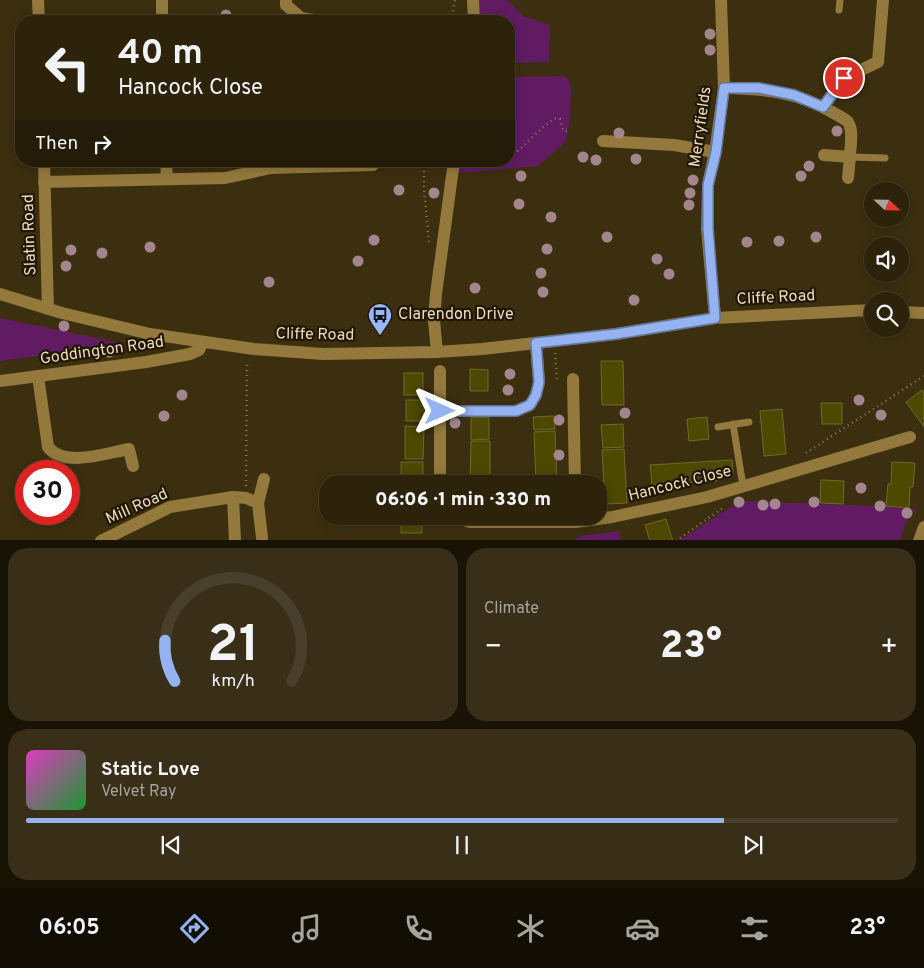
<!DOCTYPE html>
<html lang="en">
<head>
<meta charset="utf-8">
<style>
	:root { --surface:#2d230b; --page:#392f19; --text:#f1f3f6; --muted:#a7a49d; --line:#48402c; --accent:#95b2f1 }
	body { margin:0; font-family:Overpass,sans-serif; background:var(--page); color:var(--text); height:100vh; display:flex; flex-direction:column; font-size:19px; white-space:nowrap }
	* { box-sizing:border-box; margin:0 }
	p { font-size:16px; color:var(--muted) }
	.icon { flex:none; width:28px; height:28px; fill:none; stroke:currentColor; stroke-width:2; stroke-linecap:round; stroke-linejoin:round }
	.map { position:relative; height:540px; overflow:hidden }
	.details { display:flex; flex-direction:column; gap:8px; padding:8px; background:#191306; flex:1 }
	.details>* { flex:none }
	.hud { position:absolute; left:15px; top:15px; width:500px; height:152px; border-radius:20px; box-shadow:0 2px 12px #0003,0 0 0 1px var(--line); background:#2d230b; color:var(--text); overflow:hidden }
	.needle { width:32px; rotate:112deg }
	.fabs { position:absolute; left:864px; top:182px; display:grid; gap:10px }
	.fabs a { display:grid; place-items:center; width:45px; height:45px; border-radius:50%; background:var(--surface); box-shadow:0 2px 12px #0003,0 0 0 1px var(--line); font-size:25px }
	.speed { position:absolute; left:15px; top:460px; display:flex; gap:10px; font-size:25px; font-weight:700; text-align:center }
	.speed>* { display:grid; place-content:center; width:65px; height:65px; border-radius:50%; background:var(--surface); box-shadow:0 2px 12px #0003,0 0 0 1px var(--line); line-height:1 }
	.speed .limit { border:8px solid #d22; background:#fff; color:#111 }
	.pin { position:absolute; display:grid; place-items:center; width:42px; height:42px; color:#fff; margin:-21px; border:2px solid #fff; border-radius:50%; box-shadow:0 1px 5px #0007 }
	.me { position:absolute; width:55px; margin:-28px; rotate:90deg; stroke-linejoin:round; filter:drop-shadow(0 0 4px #0008) }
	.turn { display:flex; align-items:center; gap:18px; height:105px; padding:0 20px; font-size:22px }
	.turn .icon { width:65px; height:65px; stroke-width:2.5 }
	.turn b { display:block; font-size:35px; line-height:42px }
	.then { display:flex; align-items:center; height:48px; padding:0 20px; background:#0003; gap:10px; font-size:19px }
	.big { font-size:38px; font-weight:800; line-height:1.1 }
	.details .widget { flex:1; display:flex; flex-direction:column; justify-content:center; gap:8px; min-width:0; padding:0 18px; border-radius:20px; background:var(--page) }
	.details .dial { align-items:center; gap:0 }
	.dial svg { height:130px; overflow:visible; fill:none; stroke:var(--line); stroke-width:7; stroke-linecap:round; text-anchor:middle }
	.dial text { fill:var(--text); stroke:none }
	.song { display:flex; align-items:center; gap:15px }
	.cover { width:60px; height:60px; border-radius:8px; background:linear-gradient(135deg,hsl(310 70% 55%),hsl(130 70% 35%)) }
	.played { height:5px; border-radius:2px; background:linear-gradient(90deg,var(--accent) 80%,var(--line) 80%) }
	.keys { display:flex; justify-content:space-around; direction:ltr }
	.heat { display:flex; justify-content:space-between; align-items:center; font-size:28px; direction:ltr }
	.details .tiles { flex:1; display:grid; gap:8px; grid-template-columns:1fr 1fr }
	.widget:last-child { grid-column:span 2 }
	.trip { position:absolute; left:319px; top:475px; width:288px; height:50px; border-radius:20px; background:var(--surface); box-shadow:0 2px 12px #0003,0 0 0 1px var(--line); font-weight:800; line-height:50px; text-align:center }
	.tab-bar { display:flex; height:80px; justify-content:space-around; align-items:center; background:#120e04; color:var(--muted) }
	.tab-bar .icon { width:35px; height:35px }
	.tab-bar .on { color:var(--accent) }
	.tab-bar b { font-size:22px; color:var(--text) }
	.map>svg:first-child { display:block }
</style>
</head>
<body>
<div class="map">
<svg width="924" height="541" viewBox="0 0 924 541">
	<rect width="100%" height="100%" fill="#3c2f0f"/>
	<g fill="#611b63">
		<polygon points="479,0 507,0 523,16 550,25 549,62 509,63 509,21 479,21"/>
		<polygon points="565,76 569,81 571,88 570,119 566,140 561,146 538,166 458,173 460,161 509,161 509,77"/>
		<polygon points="0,318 126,344 0,361"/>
		<polygon points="740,501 874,506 917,510 909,514 900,540 680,540"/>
		<polygon points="620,531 620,540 576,540 580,536"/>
	</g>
	<g fill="#4d4900" stroke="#6d6a2a">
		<polygon points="601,361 623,361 624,405 602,405"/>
		<polygon points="470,369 488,370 488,391 470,391"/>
		<rect x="404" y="373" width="19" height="22"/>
		<polygon points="922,390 924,393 924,427 906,402"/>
		<rect x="406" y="400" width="18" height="21"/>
		<polygon points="821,403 842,403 842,424 822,424"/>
		<polygon points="782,409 786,454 764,456 760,411"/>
		<polygon points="554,416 555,429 534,430 533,417"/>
		<polygon points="471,417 489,417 489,439 471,440"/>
		<polygon points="707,417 709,439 689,441 687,419"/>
		<polygon points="623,424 624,447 603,448 601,425"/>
		<polygon points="405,426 424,427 423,459 405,459"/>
		<polygon points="555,431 557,484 536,484 534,432"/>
		<polygon points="471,441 490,441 490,484 470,484"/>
		<polygon points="624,449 627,503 605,504 602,450"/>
		<polygon points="732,460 733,472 716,473 717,481 652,485 650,465"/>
		<rect x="401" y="462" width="22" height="22"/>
		<polygon points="892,462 915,463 913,487 910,487 909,508 886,506 888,484 891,484"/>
		<polygon points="821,480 844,481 843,504 820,503"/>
		<rect x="401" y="516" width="21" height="17"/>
		<polygon points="666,519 673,541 650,541 645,525"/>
	</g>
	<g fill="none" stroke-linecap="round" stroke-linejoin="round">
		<g stroke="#867859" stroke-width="2.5" stroke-dasharray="1 4" stroke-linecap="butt">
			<polyline points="451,21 455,0"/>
			<path d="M509,157c18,-11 29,-29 47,-39l4,1 2,9 2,3h5"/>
			<polyline points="424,161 424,189 429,242"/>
			<polyline points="467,164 481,164 493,161"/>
			<polyline points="555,353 557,380 559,380"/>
			<polyline points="806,453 924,376"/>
			<polyline points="246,486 247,362"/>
			<polyline points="676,541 724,507"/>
		</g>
		<g stroke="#93793c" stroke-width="7">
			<polyline points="839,10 840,0"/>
			<polyline points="850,157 885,158"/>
			<polyline points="733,424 743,486"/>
			<polyline points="718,427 749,422"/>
		</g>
		<g stroke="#93793c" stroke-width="12">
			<polyline points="38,0 39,21"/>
			<polyline points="162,0 162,21"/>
			<polyline points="286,0 286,5 301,18 320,21"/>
			<polyline points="473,0 474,21"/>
			<path d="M724,88c41,1 71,3 108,24 5,3 12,6 16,10 6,9 2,25 2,35l-26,-2"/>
			<polyline points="823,107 844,78 878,62 883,0"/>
			<polyline points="603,141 674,145 715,152"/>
			<polyline points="44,161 48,309"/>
			<polyline points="166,161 167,179"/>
			<polyline points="848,178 850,157"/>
			<polyline points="44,182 225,178 271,168 373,165"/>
			<polyline points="715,318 707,229 708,185 715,152 724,88 721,0"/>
			<polyline points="437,352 434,320 436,294 454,161"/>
			<path d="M38,376l10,71c16,21 58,6 81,2l4,17"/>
			<polyline points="573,379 575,484"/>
			<polyline points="0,381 146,362 190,354 199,350 203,342"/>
			<polyline points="440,411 516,411 530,405 536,395 539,382 536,343"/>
			<polyline points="440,484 440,371"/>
			<polyline points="233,497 235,541"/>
			<polyline points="258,503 264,479"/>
			<polyline points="453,516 470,522 576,522 612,517 707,497 910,437"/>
			<polyline points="101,541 170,507 233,497 246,498 258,503 262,538"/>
			<polyline points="919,541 924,527"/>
		</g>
		<g stroke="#93793c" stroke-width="12">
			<polyline points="0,294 62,313 150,334 254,349 323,354 437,352 482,349 616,334 715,318 872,310"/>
			<polyline points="900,312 924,313"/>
		</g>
	</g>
	<g fill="#a3858e">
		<circle cx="226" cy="15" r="5.5"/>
		<circle cx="710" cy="34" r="5.5"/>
		<circle cx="710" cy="50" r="5.5"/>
		<circle cx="837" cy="131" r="5.5"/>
		<circle cx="619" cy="133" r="5.5"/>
		<circle cx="583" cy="157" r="5.5"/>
		<circle cx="636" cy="159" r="5.5"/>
		<circle cx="596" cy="160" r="5.5"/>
		<circle cx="809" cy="166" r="5.5"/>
		<circle cx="521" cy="176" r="5.5"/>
		<circle cx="801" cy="176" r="5.5"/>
		<circle cx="693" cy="180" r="5.5"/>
		<circle cx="399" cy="190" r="5.5"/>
		<circle cx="434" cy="193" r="5.5"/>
		<circle cx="690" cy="193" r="5.5"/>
		<circle cx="519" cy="204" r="5.5"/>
		<circle cx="689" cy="205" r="5.5"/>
		<circle cx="551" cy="217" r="5.5"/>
		<circle cx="607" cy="237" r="5.5"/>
		<circle cx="816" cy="237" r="5.5"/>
		<circle cx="374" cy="240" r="5.5"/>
		<circle cx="779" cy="241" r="5.5"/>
		<circle cx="747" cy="242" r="5.5"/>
		<circle cx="150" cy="247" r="5.5"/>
		<circle cx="547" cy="249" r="5.5"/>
		<circle cx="71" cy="250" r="5.5"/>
		<circle cx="102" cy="253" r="5.5"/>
		<circle cx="657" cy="259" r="5.5"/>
		<circle cx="358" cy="261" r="5.5"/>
		<circle cx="66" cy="266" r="5.5"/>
		<circle cx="541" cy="273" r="5.5"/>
		<circle cx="669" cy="274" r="5.5"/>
		<circle cx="269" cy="282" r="5.5"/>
		<circle cx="475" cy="288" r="5.5"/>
		<circle cx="543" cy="292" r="5.5"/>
		<circle cx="634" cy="300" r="5.5"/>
		<circle cx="64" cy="326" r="5.5"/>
		<circle cx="109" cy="352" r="5.5"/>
		<circle cx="510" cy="374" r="5.5"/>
		<circle cx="508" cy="390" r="5.5"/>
		<circle cx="182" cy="395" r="5.5"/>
		<circle cx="859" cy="400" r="5.5"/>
		<circle cx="625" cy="413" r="5.5"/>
		<circle cx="881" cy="415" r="5.5"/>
		<circle cx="164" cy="416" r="5.5"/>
		<circle cx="559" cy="420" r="5.5"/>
		<circle cx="455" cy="423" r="5.5"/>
		<circle cx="559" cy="455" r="5.5"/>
		<circle cx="861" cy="488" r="5.5"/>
		<circle cx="739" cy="502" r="5.5"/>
		<circle cx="814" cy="502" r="5.5"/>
		<circle cx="775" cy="504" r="5.5"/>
		<circle cx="763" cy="505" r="5.5"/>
		<circle cx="880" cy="506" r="5.5"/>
		<circle cx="907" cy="513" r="5.5"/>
	</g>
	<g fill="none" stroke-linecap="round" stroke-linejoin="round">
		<g stroke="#61749d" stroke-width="12">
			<polyline id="route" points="440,411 516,411 530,405 536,395 539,382 536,343 616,334 715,318 708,229 708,185 716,152 724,88 759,88 794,95 823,107 844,78"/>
		</g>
		<use href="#route" stroke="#95b2f1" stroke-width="9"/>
	</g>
	<defs>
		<g id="bus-pin" transform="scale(1.25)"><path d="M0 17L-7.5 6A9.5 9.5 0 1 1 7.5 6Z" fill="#98b5fd" stroke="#221700"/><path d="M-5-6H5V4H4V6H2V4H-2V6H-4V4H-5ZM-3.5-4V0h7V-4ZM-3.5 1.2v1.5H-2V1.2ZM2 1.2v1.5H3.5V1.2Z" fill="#111"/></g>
	</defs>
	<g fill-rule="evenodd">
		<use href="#bus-pin" x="380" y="315"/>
	</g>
	<g text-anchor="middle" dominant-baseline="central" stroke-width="4.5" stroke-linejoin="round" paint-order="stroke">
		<g font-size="16" fill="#ebddbf" stroke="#221700">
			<text transform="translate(701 127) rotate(-82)">Merryfields</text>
			<text transform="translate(30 235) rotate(-92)">Slatin Road</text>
			<text transform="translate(776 298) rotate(-3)">Cliffe Road</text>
			<text transform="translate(315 335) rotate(1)">Cliffe Road</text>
			<text transform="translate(102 351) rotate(-8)">Goddington Road</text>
			<text transform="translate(680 484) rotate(-14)">Hancock Close</text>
			<text transform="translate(137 507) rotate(-24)">Mill Road</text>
		</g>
		<g font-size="16" fill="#ebddbf" stroke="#221700" text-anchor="start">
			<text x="398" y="315">Clarendon Drive</text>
		</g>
	</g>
</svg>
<div class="fabs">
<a><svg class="needle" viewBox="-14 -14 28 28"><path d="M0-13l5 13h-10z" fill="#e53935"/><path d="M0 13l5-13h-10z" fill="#a7a49d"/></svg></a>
<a><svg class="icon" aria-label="sound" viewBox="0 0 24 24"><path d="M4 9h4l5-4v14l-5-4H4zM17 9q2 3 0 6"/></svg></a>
<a><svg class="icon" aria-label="search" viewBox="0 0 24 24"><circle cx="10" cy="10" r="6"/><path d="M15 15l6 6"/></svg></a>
</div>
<div class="speed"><div class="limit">30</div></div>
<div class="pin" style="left:844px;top:78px;background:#d93025"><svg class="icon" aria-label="arrive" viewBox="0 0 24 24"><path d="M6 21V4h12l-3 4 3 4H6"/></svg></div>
<svg class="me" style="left:440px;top:411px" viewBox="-20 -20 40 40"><path d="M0-17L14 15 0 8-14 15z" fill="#95b2f1" stroke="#fff" stroke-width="4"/></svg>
<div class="trip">06:06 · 1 min · 330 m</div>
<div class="hud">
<div class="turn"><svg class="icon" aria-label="left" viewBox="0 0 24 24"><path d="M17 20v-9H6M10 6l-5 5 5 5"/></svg><div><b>40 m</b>Hancock Close</div></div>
<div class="then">Then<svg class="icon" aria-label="right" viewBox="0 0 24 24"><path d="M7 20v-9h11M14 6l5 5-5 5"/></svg></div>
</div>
</div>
<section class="details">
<div class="tiles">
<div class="widget dial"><svg viewBox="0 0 100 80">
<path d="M14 69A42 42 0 1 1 86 69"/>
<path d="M14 69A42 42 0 0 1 8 44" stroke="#95b2f1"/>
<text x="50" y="56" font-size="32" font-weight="700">21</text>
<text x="50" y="72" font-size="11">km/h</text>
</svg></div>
<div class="widget"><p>Climate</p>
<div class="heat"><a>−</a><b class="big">23°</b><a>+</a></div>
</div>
<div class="widget">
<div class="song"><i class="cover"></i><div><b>Static Love</b><p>Velvet Ray</p></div></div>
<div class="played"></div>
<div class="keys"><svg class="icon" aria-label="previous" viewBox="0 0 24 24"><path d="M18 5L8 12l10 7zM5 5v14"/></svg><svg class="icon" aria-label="pause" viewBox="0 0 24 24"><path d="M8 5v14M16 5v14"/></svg><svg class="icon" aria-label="next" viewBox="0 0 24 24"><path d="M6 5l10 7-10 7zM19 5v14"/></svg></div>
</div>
</div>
</section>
<nav class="tab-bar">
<b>06:05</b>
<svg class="icon on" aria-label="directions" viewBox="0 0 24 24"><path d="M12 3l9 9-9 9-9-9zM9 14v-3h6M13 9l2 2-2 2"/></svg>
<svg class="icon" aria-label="music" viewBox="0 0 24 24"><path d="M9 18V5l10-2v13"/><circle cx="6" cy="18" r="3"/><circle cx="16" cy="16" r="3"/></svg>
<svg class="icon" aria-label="phone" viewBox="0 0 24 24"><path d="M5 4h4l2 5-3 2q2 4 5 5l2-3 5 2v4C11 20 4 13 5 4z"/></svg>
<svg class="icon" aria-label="climate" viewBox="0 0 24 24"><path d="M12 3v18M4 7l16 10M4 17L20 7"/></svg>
<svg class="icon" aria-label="car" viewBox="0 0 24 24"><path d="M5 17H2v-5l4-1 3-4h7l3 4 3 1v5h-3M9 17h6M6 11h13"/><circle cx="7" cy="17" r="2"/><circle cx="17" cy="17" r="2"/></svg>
<svg class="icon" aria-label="filters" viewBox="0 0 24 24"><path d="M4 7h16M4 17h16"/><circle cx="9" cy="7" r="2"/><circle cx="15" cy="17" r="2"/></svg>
<b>23°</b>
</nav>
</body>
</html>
